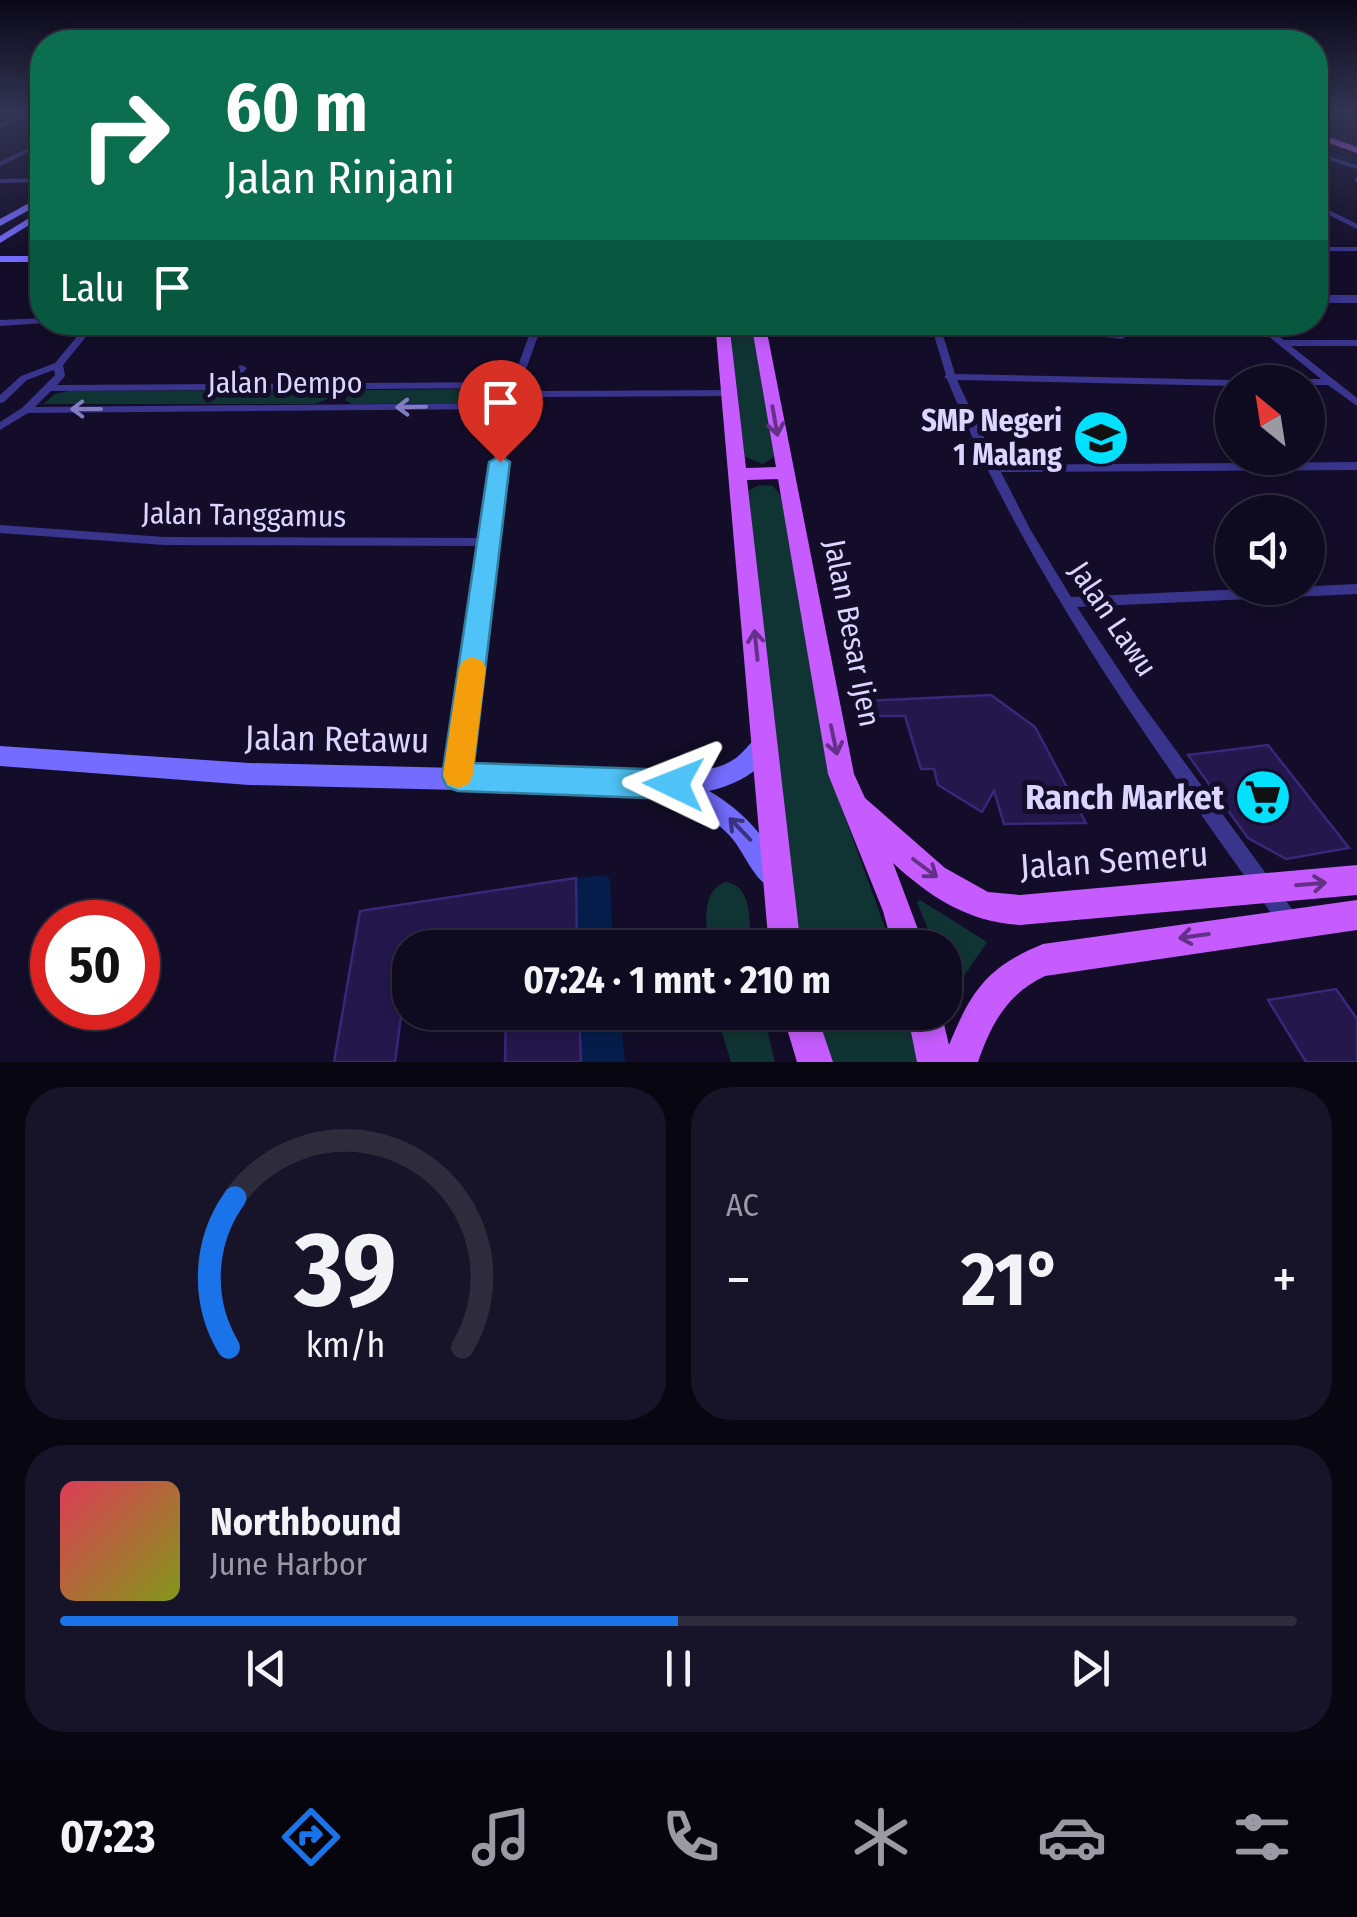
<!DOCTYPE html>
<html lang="id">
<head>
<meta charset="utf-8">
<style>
	:root { --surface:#0e0a1f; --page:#171328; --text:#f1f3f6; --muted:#9b9aa4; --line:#2e2b3d; --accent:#1a73e8 }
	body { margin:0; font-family:"Fira Sans Condensed",sans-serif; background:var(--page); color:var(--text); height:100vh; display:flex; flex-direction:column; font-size:38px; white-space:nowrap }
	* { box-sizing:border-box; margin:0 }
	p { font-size:32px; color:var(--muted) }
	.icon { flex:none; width:55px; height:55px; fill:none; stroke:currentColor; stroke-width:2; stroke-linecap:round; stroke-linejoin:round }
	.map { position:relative; height:1062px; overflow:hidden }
	.side { display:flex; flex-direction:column; gap:25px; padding:25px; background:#080611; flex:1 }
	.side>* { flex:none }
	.top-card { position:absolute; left:30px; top:30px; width:1298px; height:305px; border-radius:40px; box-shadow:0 5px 15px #0003,0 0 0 2px var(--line); background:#0b6e4f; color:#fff; overflow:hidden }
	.needle { width:65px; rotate:330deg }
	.fabs { position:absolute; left:1215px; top:365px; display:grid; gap:20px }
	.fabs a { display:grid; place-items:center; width:110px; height:110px; border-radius:50%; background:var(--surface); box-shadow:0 5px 15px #0003,0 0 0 2px var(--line); font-size:50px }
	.speed { position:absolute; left:30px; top:900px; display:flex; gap:20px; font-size:50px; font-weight:700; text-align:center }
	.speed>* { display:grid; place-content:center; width:130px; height:130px; border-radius:50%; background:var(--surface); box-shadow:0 5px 15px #0003,0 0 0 2px var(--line); line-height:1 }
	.speed .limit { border:15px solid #d22; background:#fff; color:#111 }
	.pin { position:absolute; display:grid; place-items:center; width:85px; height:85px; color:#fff; margin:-102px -42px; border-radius:50% 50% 50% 0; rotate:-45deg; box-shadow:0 0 10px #0007 }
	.pin .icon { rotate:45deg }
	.me { position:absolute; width:110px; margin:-55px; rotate:272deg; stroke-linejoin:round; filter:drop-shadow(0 0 8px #0008) }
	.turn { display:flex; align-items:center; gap:35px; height:210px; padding:0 30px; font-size:45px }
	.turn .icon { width:130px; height:130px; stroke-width:2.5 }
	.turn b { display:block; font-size:70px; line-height:85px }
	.then { display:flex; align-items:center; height:95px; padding:0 30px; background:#0003; gap:20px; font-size:38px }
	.big { font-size:75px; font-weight:700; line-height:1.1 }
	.side .widget { flex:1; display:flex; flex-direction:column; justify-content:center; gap:15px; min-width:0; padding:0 35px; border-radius:40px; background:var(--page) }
	.side .dial { align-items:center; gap:0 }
	.dial svg { height:260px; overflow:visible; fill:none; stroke:var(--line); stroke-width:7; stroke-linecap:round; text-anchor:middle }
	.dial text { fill:var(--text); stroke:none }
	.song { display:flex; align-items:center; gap:30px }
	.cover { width:120px; height:120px; border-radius:15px; background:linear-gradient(135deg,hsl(350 70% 55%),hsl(70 70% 35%)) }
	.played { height:10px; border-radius:5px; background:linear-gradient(90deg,var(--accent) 50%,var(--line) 50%) }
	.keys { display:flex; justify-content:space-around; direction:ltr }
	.heat { display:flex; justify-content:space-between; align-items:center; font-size:55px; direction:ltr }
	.side .tiles { flex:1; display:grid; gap:25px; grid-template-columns:1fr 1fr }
	.widget:last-child { grid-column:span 2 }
	.trip { position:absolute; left:392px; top:930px; width:570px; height:100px; border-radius:40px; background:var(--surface); box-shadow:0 5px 15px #0003,0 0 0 2px var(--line); font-weight:700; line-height:100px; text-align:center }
	.menu { display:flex; height:160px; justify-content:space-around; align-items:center; background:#06040c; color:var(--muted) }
	.menu .icon { width:70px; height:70px }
	.menu .selected { color:var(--accent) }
	.menu b { font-size:45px; color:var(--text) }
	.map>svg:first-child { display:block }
</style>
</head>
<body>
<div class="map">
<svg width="1357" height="1062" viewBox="0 0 1357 1062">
	<rect width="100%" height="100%" fill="#130d29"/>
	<g fill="#103433">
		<polygon points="742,332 756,337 775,456 763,464 745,457 728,338"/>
		<polygon points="481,389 489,391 490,396 478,403 352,404 345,400 351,392 361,390"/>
		<polygon points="325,390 330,398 315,404 43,404 55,394 68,391"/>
		<polygon points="759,485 773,486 781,496 833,784 892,947 797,947 748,491"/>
		<path d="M725,882c29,3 24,43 26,65h-43c-1,-22 -8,-55 17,-65z"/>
		<polygon points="920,900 987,942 950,997 945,982 945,948 935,947 917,902"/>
		<polygon points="716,1013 763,1013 775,1062 731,1062"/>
		<polygon points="810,1013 907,1013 918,1062 827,1062"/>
	</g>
	<g fill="#051d4a">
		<polygon points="605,875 610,879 613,947 577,947 576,878"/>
		<polygon points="579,1013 620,1013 625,1062 581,1062"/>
	</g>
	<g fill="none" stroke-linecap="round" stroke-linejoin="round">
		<polyline stroke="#051d4a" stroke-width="2.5" points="1315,149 1357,162"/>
		<polygon fill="#051d4a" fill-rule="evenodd" points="1347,112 1357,112 1357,116 1349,115"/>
	</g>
	<g fill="#23174c" stroke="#39277a" stroke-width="2.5">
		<polygon points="991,695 1035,727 1086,823 1004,824 994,791 982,812 938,785 934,769 921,769 905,716 869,716 865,701"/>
		<polygon points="1268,745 1349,848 1286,859 1248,838 1188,755"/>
		<polygon points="576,878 577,948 410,948 395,1062 334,1062 360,911"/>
		<polygon points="1336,989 1357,1019 1357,1062 1306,1062 1268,1000"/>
		<polygon points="506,1012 579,1012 581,1062 505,1062"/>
	</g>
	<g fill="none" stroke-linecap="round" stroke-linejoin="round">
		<g fill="#39348c" fill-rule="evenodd">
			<polygon points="31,112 37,112 0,127 0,123"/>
			<polygon points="42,141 42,145 0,166 0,162"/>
			<polygon points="1315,152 1357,165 1357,169 1315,156"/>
			<polygon points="1357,177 1357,182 1354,180"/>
			<polygon points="42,178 42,182 0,183 0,179"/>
			<polygon points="1315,203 1357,224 1357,229 1315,208"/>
			<rect x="1315" y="247" width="42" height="4"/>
			<polygon points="42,318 42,322 45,323 0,326 0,320"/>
			<path d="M89,322h9l-35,43 2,11 -8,9 167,-1 15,-18 3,-1 5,3 -12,16 277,-2 22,-60h9l-22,61 23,8 186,-1 5,3 -5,3 -186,1 -31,11 -48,369 -2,5 -6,3 -6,-3 -2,-5 32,-231 -317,-1 -164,-12v-8l164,12 319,1 19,-129 -474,4 -28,17v-8l22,-14 33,-33 -1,-5 -27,10 -23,22 -4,1v-8l21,-19 34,-13zM510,388l-6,15 -469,4 16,-16zM519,389l14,5 -18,6z"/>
			<path d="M930,322h9l16,52 277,6 5,2h-5v4l-275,-6 40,85 360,-3v8l-356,2 29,57 41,68 286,-13v10l-280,13 60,90 160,219 3,7 -3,7 -7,3 -7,-3c-125,-176 -254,-350 -336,-551l-3,-2 2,-2z"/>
			<polygon points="989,322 1022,322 1122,333 1127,336 1122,339 993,325"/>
			<polygon points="1251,322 1261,322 1284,340 1357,340 1357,346 1291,346 1357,398 1357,406 1328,385 1308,385 1308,382 1239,382 1244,379 1321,379"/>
		</g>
		<rect fill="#39348c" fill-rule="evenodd" x="1315" y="295" width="42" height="8"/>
		<g fill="#736cff" fill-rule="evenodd">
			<polygon points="42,196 42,203 0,226 0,219"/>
			<polygon points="42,210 42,217 0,243 0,236"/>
			<rect x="0" y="256" width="42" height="6"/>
			<path d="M766,732l8,3 3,7c-13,28 -38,42 -68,49 34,20 58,45 73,82l-4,9 -9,4c-15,-6 -26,-36 -39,-50 -17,-18 -38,-30 -60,-41l-421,-10 -249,-19v-20l249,17 425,10c21,-2 44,-2 62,-15 11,-8 17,-21 30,-26z"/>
		</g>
		<g fill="#c65cff" fill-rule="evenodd">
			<polygon points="1315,132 1357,147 1357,153 1315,138"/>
			<path d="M715,322h14l17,146 30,-1 -25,-145h14l89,452 11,24 80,70 43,24 32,3 337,-30v30l-337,30c-52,-3 -90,-28 -127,-62l32,85h-32l-10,-37 -55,-137 -50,-295 -31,1 54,468h-32z"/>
			<path d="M1357,900v30l-312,46c-38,18 -54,48 -67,86h-61l-10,-50h34l8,33c22,-54 38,-78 94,-101z"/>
			<polygon points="782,1012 816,1012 833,1062 797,1062"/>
		</g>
	</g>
	<defs><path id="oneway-shaft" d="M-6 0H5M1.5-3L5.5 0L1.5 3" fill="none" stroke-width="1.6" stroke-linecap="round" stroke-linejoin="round" transform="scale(2.5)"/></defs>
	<g stroke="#827cc0">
		<use href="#oneway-shaft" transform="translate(411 407) rotate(179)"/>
		<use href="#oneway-shaft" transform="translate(86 409) rotate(180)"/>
	</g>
	<g stroke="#643189">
		<use href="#oneway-shaft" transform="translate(775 421) rotate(80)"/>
		<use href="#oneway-shaft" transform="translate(756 645) rotate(-96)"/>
		<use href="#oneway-shaft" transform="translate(834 740) rotate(78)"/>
		<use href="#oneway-shaft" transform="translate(925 868) rotate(37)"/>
		<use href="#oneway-shaft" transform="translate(1311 884) rotate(-5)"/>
		<use href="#oneway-shaft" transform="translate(1194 936) rotate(172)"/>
	</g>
	<use stroke="#39337f" href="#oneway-shaft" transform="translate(740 829) rotate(-134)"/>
	<linearGradient id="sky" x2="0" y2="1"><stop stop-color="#0a0717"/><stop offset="0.43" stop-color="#333554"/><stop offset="1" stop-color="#333554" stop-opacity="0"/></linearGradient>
	<rect width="1357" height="260" fill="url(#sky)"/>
	<polygon fill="#4fc3f7" stroke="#337fa1" stroke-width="2.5" points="500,456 510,462 474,763 674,770 685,774 689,784 685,795 674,799 458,791 447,787 442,777 489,462"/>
	<polygon fill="#f59e0b" points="472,657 482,661 486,668 473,774 469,784 458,788 447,784 443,774 459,668 463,661"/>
	<defs>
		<g id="school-disc" transform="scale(2.875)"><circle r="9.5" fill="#01e0ff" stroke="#130d29"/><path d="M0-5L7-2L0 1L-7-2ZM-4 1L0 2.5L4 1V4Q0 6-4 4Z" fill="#111"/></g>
		<g id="supermarket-disc" transform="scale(2.875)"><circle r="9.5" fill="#01e0ff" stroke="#130d29"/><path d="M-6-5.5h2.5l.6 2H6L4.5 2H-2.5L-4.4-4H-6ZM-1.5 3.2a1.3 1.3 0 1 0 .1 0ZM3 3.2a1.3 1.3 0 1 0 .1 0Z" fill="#111"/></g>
	</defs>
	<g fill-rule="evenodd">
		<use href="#school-disc" x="1101" y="438"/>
		<use href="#supermarket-disc" x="1263" y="797"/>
	</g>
	<g text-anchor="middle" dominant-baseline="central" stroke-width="10" stroke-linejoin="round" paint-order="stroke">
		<g font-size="30" fill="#dbd5ff" stroke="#130d29">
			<text x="285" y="383">Jalan Dempo</text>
			<text transform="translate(244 515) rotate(1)">Jalan Tanggamus</text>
			<text transform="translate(1113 619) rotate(56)">Jalan Lawu</text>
			<text transform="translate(852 633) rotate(79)">Jalan Besar Ijen</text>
		</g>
		<g font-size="30" font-weight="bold" fill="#dbd5ff" stroke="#130d29" text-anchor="end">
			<text x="1062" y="421">SMP Negeri<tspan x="1062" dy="34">1 Malang</tspan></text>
		</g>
		<g font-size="35" fill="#dbd5ff" stroke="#130d29">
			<text transform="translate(337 739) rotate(1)">Jalan Retawu</text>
			<text transform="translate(1114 860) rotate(-4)">Jalan Semeru</text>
		</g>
		<g font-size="35" font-weight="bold" fill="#dbd5ff" stroke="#130d29" text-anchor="end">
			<text x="1224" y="797">Ranch Market</text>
		</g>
	</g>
</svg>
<div class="fabs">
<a><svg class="needle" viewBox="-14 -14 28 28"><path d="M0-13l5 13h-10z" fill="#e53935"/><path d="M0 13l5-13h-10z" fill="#9b9aa4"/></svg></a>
<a><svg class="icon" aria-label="sound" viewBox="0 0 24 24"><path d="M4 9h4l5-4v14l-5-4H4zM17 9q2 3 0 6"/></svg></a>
</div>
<div class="speed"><div class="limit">50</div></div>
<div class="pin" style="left:500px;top:462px;background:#d93025"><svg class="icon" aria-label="arrive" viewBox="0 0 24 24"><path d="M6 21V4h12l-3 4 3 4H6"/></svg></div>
<svg class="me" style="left:674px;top:784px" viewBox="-20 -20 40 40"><path d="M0-17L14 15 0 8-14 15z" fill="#4fc3f7" stroke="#fff" stroke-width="4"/></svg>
<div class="trip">07:24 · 1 mnt · 210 m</div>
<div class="top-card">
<div class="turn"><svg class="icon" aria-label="right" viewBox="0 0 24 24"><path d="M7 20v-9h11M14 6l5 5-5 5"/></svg><div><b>60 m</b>Jalan Rinjani</div></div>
<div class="then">Lalu<svg class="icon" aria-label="arrive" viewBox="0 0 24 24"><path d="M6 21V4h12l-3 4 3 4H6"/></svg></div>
</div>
</div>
<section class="side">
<div class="tiles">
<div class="widget dial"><svg viewBox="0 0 100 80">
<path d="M14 69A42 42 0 1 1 86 69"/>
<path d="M14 69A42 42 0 0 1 16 23" stroke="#1a73e8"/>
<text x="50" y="56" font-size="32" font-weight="700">39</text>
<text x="50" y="72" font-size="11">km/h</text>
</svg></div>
<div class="widget"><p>AC</p>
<div class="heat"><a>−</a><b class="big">21°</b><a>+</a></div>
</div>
<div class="widget">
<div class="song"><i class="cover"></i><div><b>Northbound</b><p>June Harbor</p></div></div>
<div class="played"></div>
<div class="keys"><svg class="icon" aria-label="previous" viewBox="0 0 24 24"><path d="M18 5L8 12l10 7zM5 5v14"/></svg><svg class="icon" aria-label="pause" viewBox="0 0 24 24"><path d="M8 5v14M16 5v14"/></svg><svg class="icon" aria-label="next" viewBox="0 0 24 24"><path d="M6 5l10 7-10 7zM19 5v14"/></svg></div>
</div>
</div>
</section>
<nav class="menu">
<b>07:23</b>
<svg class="icon selected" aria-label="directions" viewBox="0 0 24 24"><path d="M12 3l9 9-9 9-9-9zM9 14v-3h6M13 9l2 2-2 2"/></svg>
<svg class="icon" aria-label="music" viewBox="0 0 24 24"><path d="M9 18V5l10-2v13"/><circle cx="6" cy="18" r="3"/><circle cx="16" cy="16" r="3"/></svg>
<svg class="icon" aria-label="phone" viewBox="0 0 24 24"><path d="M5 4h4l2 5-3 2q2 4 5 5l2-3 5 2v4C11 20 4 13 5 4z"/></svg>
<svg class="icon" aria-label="climate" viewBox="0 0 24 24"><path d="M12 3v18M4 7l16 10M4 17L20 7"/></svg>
<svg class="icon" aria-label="car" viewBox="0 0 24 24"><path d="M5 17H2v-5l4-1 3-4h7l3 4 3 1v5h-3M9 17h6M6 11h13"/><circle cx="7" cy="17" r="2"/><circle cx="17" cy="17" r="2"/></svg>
<svg class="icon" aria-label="filters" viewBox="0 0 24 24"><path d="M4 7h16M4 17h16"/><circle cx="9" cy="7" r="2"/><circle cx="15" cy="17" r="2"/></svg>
</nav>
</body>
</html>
